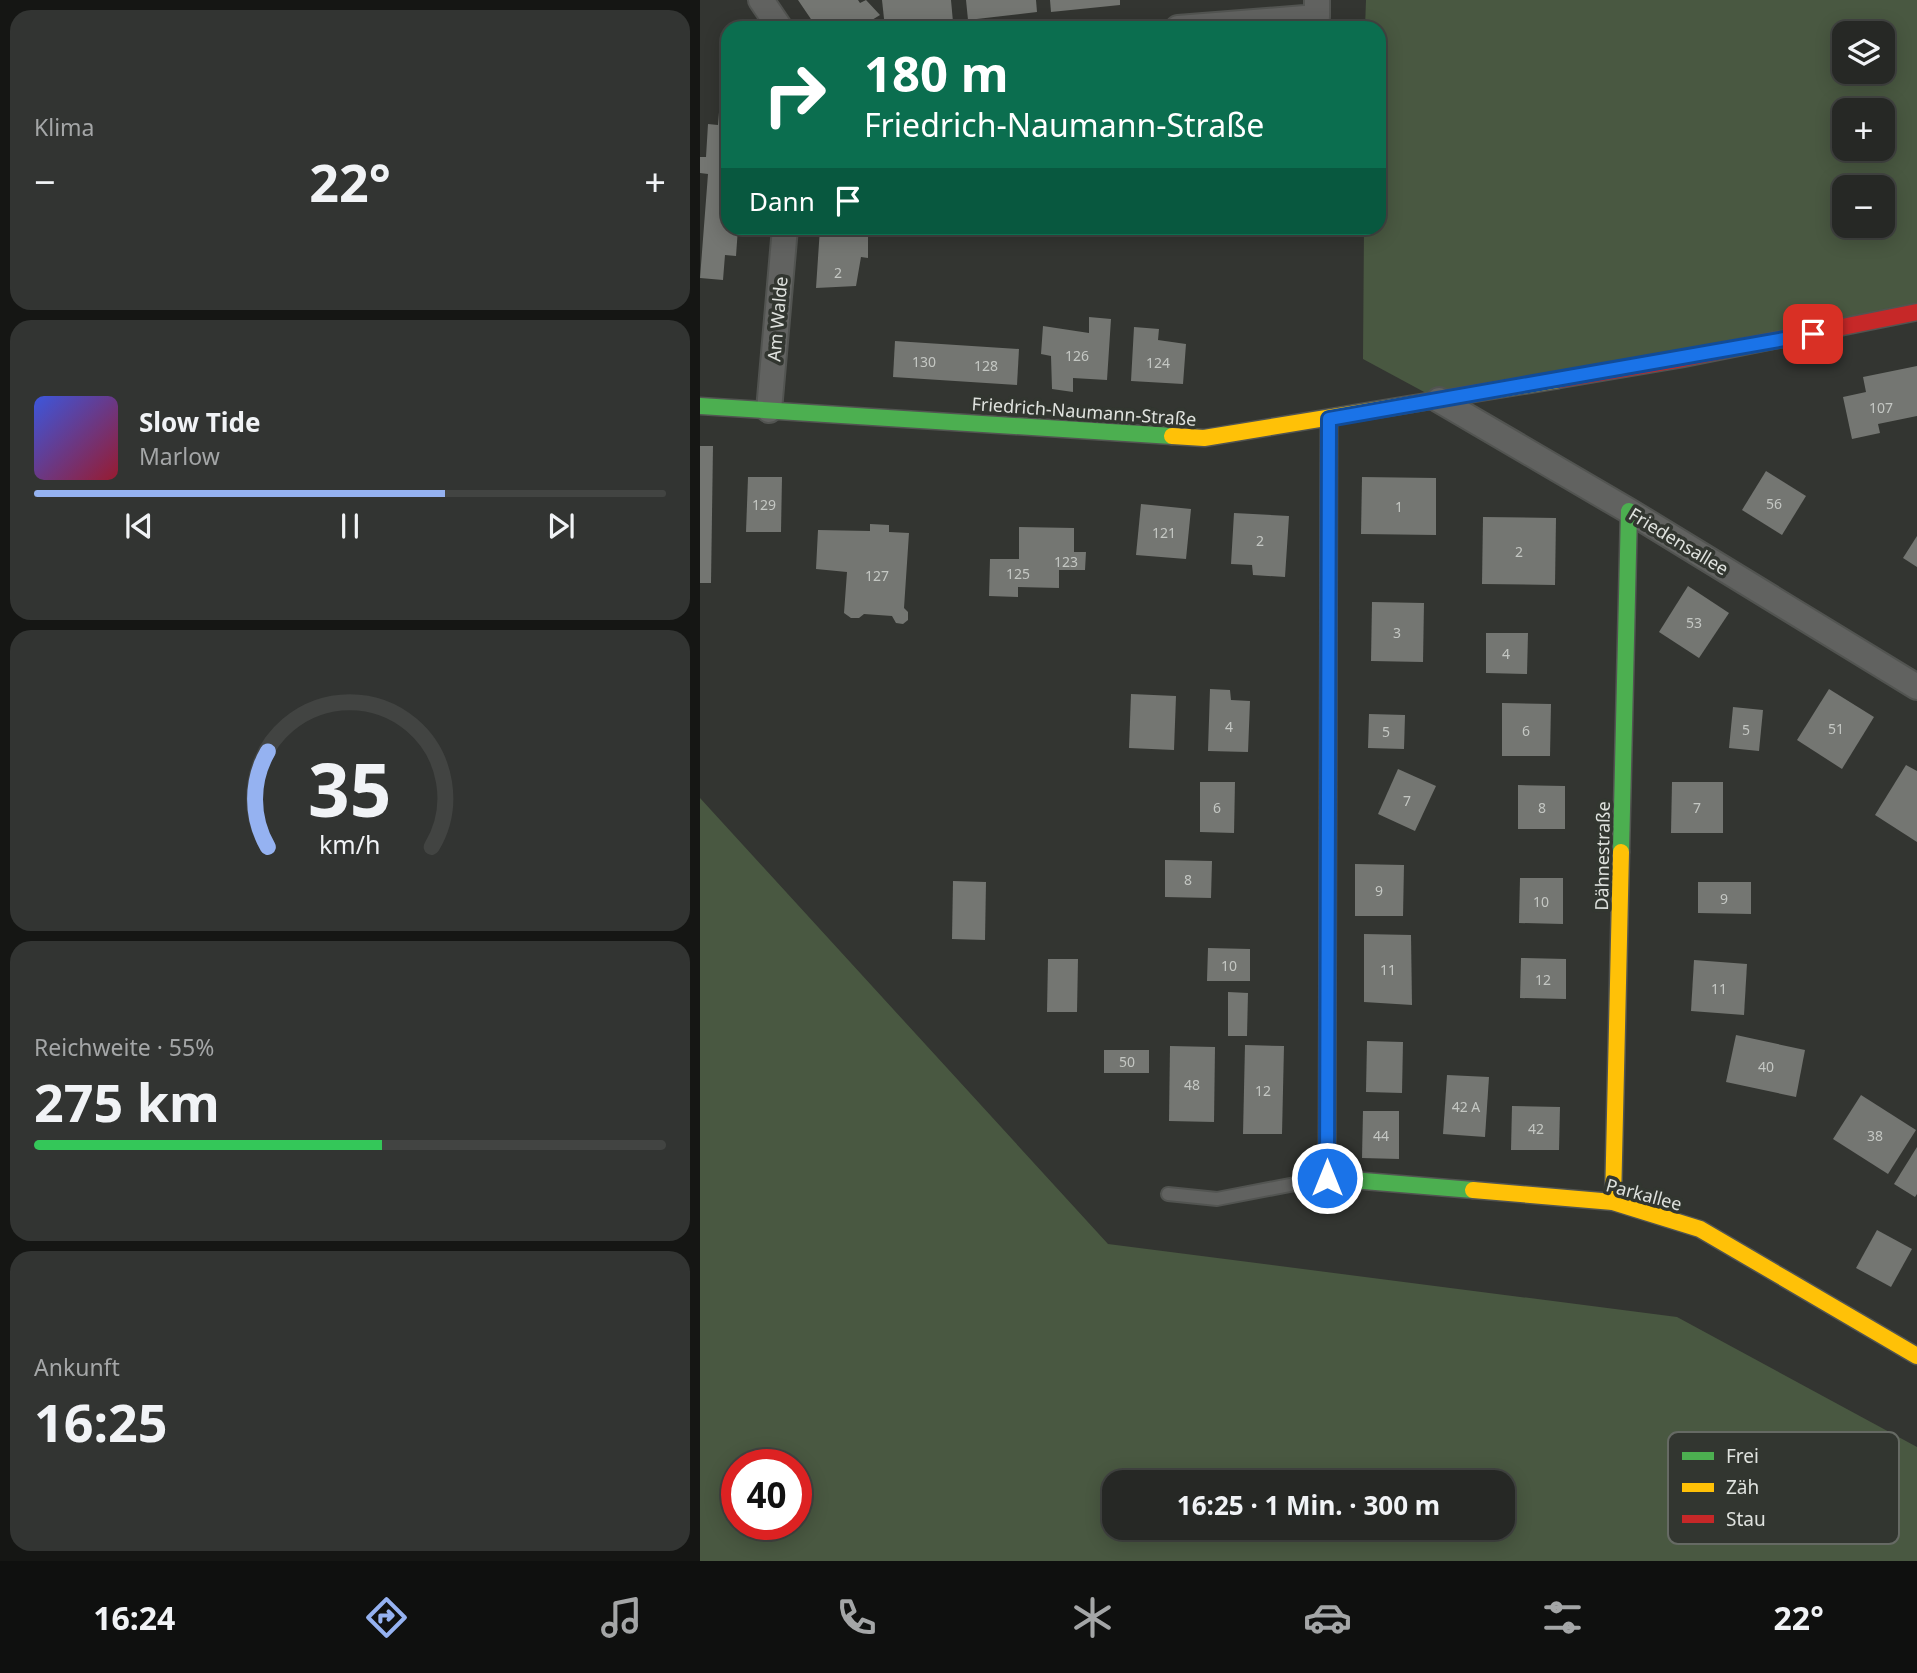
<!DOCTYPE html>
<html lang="de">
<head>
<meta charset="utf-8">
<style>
	:root { --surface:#262825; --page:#323432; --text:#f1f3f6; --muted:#a4a6a7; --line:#424442; --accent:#95b2f1 }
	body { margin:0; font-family:"Noto Sans",sans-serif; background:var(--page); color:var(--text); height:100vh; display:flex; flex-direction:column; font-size:26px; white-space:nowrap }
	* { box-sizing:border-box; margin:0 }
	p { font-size:23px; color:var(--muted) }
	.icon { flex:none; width:38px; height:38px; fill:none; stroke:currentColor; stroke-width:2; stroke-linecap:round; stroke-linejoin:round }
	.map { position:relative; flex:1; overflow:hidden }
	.drawer { display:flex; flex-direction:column; gap:10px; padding:10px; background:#151614; width:700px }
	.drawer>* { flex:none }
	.hud { position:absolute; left:21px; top:21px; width:665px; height:214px; border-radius:21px; box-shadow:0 4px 18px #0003,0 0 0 2px var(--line); background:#0b6e4f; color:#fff; overflow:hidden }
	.tools { position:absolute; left:1132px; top:21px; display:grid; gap:14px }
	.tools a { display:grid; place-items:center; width:63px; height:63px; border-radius:14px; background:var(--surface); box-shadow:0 4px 18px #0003,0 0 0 2px var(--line); font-size:35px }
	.speed { position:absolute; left:21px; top:1449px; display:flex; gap:14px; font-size:35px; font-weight:700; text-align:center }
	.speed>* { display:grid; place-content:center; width:91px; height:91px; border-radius:50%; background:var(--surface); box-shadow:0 4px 18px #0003,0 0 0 2px var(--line); line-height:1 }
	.speed .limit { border:10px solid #d22; background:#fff; color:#111 }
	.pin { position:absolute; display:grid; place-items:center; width:60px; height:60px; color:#fff; margin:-30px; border-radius:14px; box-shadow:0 4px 10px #0006 }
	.me { position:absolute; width:77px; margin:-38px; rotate:0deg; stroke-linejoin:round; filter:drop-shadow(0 0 5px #0008) }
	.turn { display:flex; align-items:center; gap:24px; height:147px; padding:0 28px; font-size:32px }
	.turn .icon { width:91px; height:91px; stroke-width:2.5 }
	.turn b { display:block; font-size:49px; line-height:60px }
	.then { display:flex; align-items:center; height:66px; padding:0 28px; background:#0003; gap:14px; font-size:26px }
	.big { font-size:52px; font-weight:700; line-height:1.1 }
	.drawer .tile { flex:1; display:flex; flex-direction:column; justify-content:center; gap:10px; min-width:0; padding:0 24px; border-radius:21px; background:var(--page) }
	.drawer .dial { align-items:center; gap:0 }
	.dial svg { height:182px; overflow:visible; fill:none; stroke:var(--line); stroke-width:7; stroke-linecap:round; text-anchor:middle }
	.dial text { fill:var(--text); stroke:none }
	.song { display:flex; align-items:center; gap:21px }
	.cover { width:84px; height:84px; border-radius:10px; background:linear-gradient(135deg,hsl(230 70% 55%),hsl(350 70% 35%)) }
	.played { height:7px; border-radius:4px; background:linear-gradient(90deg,var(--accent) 65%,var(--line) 65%) }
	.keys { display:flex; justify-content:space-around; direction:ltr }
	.heat { display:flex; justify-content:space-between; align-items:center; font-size:38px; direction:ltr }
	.charge { height:10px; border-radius:5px; background:linear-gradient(90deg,#34c759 55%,var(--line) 0) }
	.trip { position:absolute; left:402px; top:1470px; width:413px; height:70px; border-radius:21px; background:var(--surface); box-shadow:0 4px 18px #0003,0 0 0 2px var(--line); font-weight:700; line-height:70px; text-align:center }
	.tab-bar { display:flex; height:112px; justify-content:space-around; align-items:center; background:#0f100f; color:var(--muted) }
	.tab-bar .icon { width:49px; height:49px }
	.tab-bar .current { color:var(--accent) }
	.tab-bar b { font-size:32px; color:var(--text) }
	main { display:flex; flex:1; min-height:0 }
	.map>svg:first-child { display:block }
</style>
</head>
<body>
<main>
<section class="drawer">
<div class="tile"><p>Klima</p>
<div class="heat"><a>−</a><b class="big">22°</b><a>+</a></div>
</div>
<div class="tile">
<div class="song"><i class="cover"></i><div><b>Slow Tide</b><p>Marlow</p></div></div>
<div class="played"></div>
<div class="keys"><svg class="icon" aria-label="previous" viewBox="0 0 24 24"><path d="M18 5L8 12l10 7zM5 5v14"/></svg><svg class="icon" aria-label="pause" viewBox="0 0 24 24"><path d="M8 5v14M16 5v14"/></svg><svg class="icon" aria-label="next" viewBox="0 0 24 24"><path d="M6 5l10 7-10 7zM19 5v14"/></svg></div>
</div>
<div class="tile dial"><svg viewBox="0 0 100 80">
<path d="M14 69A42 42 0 1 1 86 69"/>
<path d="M14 69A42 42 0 0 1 14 27" stroke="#95b2f1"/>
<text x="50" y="56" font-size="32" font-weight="700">35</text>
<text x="50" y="72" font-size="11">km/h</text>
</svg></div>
<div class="tile"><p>Reichweite · 55%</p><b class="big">275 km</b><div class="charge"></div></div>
<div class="tile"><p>Ankunft</p><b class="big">16:25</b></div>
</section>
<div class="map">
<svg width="1217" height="1561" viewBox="0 0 1217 1561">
	<rect width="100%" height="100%" fill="#333531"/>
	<g fill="#495841" fill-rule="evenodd">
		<path d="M666,0h551v312l-478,88 -76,-41 1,-131h15v-200h-14zM1144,33h39v39h-39zM1144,110h39v39h-39zM1144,187h39v39h-39z"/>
		<path d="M0,798l408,446 569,73 240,130v114h-1217zM37,1465h59v59h-59zM415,1482h388v46h-388z"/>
	</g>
	<g fill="#747672">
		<polygon points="98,0 158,0 160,3 166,0 180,15 159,28 117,28"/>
		<polygon points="182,0 251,0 253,22 185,28"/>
		<polygon points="266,0 336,0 337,12 268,20"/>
		<polygon points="350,0 420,0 420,5 351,12"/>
		<polygon points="22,73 28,73 28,228 38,228 36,256 25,255 23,280 0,278 8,174 0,173 0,157 6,157 8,124 18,125"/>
		<polygon points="120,228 154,228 154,234 168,235 168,258 161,257 156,286 116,288"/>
		<polygon points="389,317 411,319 407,380 373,378 373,392 352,389 351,356 341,354 343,326 389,333"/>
		<polygon points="434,327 459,329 458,340 486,344 483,384 431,381"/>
		<polygon points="195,341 319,349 317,385 193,377"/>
		<polygon points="1217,366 1217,416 1178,424 1180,433 1152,439 1143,397 1166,392 1163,377"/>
		<polygon points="0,446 13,446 11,583 0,583"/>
		<polygon points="1066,471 1106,496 1082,535 1042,510"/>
		<polygon points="48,477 82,477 81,532 46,532"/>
		<polygon points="662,477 736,478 736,535 661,534"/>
		<polygon points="441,504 491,509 486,559 436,555"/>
		<polygon points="534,513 589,516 585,577 553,575 552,565 531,564"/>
		<polygon points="783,517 856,518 855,585 782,584"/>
		<polygon points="170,524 189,525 189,532 209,533 204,608 208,612 208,620 203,624 196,623 192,616 164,614 159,618 151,618 144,613 147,572 116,569 118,530 170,531"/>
		<polygon points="319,527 374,528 374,552 386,552 385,570 359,570 359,588 318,587 318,597 289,596 290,559 319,559"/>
		<polygon points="1217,536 1217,567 1203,558"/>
		<polygon points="988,586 1029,613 999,658 959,632"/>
		<polygon points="672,602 724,603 723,662 671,661"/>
		<polygon points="786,633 828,633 827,674 786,673"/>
		<polygon points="510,689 530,690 531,700 550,701 548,752 508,751"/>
		<polygon points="1129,689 1174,717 1142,769 1097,740"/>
		<polygon points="431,694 476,696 474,750 429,748"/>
		<polygon points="802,703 851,704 850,756 802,756"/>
		<polygon points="1033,707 1063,710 1059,751 1029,748"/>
		<polygon points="669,714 705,715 704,749 668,748"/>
		<polygon points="1206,765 1217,771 1217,842 1175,815"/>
		<polygon points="698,769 736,786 715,831 678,814"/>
		<polygon points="500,782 535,782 534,833 500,832"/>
		<polygon points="972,782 1023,782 1023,833 971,833"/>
		<polygon points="818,785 865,786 865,829 818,829"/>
		<polygon points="465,860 512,861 511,898 465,897"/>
		<polygon points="655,864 704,865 703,916 655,916"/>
		<polygon points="820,878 863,878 863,924 819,923"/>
		<polygon points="253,881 286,882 285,940 252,939"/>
		<polygon points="998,882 1051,882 1051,914 998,913"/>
		<polygon points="664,934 711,935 712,1005 664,1002"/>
		<polygon points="508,948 550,949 550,981 507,981"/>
		<polygon points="821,958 866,959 866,999 820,998"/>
		<polygon points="348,959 378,959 377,1012 347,1012"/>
		<polygon points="994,960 1047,964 1044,1015 991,1011"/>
		<polygon points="528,992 548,993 547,1036 528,1036"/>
		<polygon points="1036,1035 1105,1050 1096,1097 1026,1082"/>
		<polygon points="667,1041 703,1042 702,1093 666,1092"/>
		<polygon points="545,1045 584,1046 582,1134 543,1134"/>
		<polygon points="470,1046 515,1047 514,1122 469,1121"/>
		<rect x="404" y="1050" width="45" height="23"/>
		<polygon points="747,1075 789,1077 785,1137 743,1134"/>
		<polygon points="1161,1095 1216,1130 1188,1174 1133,1139"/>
		<polygon points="812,1106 860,1107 859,1150 811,1150"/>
		<polygon points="663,1111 699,1111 699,1159 662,1158"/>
		<polygon points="1217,1147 1217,1194 1215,1197 1194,1184"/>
		<polygon points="1177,1230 1212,1249 1191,1287 1156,1268"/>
	</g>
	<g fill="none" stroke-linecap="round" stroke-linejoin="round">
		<g stroke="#525451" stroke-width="16">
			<polyline id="lane" points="468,1194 517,1199 626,1178"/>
		</g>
		<g stroke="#525451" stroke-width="28">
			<g id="street">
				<polyline points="61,0 80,28"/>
				<polyline points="478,28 617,17 617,0"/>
				<polyline points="739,400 929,511 1217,687"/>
				<polyline points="69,410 85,228"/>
			</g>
		</g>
		<g stroke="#525451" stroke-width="19">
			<g id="fast">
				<polyline points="0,406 472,436"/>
				<polyline points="629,419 627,1178 773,1190"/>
				<polyline points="921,852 929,511"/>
			</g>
		</g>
		<g stroke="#525451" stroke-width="19">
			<g id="slow">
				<polyline points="472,436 504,438 858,380"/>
				<polyline points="773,1190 913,1202 1000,1229 1217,1356"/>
				<polyline points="913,1202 921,852"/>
			</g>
		</g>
		<g stroke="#525451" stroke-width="19">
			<polyline id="jam" points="858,380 982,359 1217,312"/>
		</g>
		<use href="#lane" stroke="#616260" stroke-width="12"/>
		<use href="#street" stroke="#616260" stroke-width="24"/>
		<use href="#fast" stroke="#4caf50" stroke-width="16"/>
		<use href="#slow" stroke="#ffc107" stroke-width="16"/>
		<use href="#jam" stroke="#c62828" stroke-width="16"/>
	</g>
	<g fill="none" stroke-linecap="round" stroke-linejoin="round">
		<g stroke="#114b97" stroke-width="18">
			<polyline id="route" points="627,1178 629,419 1113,334"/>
		</g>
		<use href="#route" stroke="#1a73e8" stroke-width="12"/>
	</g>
	<g text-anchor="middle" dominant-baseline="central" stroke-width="7" stroke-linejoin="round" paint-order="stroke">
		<g font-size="14" fill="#c4c7c3">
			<text x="138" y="272">2</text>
			<text x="377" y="355">126</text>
			<text x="224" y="361">130</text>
			<text x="458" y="362">124</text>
			<text x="286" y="365">128</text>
			<text x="1181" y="407">107</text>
			<text x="1074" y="503">56</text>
			<text x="64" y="504">129</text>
			<text x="699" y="506">1</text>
			<text x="464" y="532">121</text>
			<text x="560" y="540">2</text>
			<text x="819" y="551">2</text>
			<text x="366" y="561">123</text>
			<text x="318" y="573">125</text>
			<text x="177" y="575">127</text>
			<text x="994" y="622">53</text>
			<text x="697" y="632">3</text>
			<text x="806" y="653">4</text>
			<text x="529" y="726">4</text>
			<text x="1136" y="728">51</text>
			<text x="1046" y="729">5</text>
			<text x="826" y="730">6</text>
			<text x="686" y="731">5</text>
			<text x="707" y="800">7</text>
			<text x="517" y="807">6</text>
			<text x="842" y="807">8</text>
			<text x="997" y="807">7</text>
			<text x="488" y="879">8</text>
			<text x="679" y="890">9</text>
			<text x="1024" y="898">9</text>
			<text x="841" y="901">10</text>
			<text x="529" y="965">10</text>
			<text x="688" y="969">11</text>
			<text x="843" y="979">12</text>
			<text x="1019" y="988">11</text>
			<text x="427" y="1061">50</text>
			<text x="1066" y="1066">40</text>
			<text x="492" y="1084">48</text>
			<text x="563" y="1090">12</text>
			<text x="766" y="1106">42 A</text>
			<text x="836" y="1128">42</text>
			<text x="681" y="1135">44</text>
			<text x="1175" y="1135">38</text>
		</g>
		<g font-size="18" fill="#dfe2de" stroke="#323630">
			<text transform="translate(77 319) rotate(-85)">Am Walde</text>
			<text transform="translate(384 411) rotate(4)">Friedrich-Naumann-Straße</text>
			<text transform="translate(979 541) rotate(31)">Friedensallee</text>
			<text transform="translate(902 856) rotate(-89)">Dähnestraße</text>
			<text transform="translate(944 1194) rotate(15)">Parkallee</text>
		</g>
	</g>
	<rect x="968" y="1432" width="231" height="112" rx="10" fill="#323630" stroke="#666a64" stroke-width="2"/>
	<rect x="982" y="1452" width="32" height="8" fill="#4caf50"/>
	<rect x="982" y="1483" width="32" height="9" fill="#ffc107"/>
	<rect x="982" y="1515" width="32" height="8" fill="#c62828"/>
	<g font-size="19" fill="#dfe2de">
		<text x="1026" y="1463">Frei</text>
		<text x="1026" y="1494">Zäh</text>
		<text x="1026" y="1526">Stau</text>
	</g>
</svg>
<div class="tools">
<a><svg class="icon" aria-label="layers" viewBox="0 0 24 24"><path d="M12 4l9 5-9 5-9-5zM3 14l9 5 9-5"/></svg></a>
<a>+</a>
<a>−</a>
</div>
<div class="speed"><div class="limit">40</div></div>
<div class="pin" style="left:1113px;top:334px;background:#d93025"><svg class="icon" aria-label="arrive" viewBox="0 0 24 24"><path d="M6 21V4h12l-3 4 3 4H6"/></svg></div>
<svg class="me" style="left:627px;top:1178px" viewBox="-20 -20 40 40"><circle r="17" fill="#1a73e8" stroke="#fff" stroke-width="3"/><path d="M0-11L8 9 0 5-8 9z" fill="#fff"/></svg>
<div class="trip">16:25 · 1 Min. · 300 m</div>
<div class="hud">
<div class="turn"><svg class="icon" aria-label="right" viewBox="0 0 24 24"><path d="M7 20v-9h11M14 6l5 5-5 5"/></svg><div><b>180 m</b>Friedrich-Naumann-Straße</div></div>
<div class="then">Dann<svg class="icon" aria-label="arrive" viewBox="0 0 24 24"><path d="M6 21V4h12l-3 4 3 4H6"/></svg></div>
</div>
</div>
</main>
<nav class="tab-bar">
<b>16:24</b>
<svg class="icon current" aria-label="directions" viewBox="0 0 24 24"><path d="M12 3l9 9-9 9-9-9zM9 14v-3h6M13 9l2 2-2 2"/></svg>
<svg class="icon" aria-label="music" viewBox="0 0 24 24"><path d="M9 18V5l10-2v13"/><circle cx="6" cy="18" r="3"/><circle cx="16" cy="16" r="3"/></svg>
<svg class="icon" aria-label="phone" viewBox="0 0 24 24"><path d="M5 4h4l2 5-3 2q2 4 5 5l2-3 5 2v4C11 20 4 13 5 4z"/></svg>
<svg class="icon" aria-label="climate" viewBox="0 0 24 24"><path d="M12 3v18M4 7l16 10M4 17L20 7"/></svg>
<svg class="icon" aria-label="car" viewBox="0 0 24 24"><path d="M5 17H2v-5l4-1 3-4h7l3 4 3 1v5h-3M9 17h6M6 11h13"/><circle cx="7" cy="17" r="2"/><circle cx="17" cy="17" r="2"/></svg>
<svg class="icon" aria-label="filters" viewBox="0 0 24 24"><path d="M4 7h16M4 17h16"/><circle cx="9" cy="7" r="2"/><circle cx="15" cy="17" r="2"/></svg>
<b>22°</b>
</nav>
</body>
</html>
